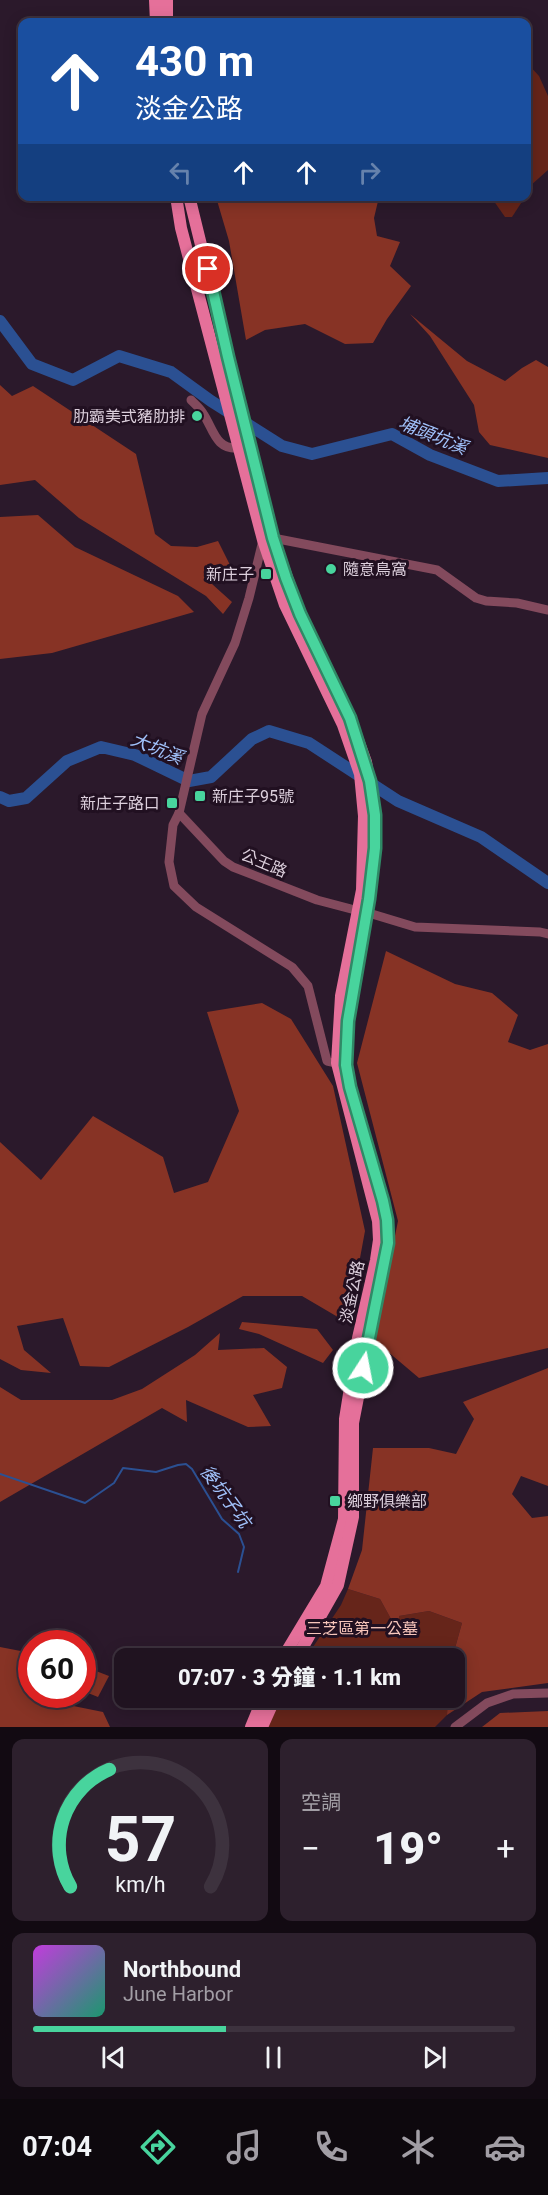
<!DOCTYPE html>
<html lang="zh-TW">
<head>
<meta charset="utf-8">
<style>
	:root { --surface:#201320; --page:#2d202d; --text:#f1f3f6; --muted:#a29ea5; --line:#3d323e; --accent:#48d49d }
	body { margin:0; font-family:Roboto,"Noto Sans TC",sans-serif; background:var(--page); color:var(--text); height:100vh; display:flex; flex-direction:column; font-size:22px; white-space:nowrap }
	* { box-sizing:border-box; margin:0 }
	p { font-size:20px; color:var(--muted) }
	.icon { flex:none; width:33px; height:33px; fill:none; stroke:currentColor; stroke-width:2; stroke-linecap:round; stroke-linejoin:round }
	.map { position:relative; height:1727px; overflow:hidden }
	.drawer { display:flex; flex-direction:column; gap:12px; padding:12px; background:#120a12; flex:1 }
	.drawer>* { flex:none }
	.banner { position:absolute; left:18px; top:18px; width:513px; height:183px; border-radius:12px; box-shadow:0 3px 15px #0003,0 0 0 2px var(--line); background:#1a4fa0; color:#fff; overflow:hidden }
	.speed { position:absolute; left:18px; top:1630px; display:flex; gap:12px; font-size:30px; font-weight:700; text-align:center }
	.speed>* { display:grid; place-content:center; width:78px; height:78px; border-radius:50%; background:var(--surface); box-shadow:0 3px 15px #0003,0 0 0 2px var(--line); line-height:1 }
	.speed .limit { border:9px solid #d22; background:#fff; color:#111 }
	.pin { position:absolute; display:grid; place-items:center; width:51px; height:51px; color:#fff; margin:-26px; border:3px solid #fff; border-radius:50%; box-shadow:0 2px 6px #0007 }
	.me { position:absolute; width:66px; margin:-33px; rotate:11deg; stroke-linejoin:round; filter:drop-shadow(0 0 4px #0008) }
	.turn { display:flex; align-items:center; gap:21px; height:126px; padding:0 18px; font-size:27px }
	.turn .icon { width:78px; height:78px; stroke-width:2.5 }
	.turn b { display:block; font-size:42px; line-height:51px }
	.lanes { display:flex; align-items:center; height:57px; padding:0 18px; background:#0003; justify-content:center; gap:30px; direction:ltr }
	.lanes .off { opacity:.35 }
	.big { font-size:45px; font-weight:800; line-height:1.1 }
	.drawer .tile { flex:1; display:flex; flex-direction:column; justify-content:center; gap:9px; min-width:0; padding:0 21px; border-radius:12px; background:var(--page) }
	.drawer .dial { align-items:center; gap:0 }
	.dial svg { height:156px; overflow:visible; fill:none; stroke:var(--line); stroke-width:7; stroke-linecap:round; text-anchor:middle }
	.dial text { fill:var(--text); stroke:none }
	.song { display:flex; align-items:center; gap:18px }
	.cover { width:72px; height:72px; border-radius:9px; background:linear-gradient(135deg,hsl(290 70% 55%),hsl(160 70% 35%)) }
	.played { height:6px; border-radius:3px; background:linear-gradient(90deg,var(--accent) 40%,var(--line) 40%) }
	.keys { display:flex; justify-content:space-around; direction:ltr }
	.heat { display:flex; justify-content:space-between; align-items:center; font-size:33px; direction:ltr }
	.drawer .tiles { flex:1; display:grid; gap:12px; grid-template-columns:1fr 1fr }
	.tile:last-child { grid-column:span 2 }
	.trip { position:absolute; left:114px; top:1648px; width:351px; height:60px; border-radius:12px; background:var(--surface); box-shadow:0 3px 15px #0003,0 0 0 2px var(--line); font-weight:800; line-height:60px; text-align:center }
	.tabs { display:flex; height:96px; justify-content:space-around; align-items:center; background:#0d080d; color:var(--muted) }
	.tabs .icon { width:42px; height:42px }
	.tabs .active { color:var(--accent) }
	.tabs b { font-size:27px; color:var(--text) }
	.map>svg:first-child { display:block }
</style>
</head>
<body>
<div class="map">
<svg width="548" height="1727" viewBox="0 0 548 1727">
	<rect width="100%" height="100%" fill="#2b192b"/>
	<g fill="#66251a">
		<polygon points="527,63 539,76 548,96 548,170 530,186 527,193"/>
		<polygon points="491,197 525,197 512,217 505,217"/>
		<polygon points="348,1589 380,1599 400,1635 399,1616 429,1611 462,1623 452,1659 305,1659 341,1605"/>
		<polygon points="281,1698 448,1698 447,1715 435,1727 268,1727"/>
	</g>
	<g fill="#873325">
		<polygon points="216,197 379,197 374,218 377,236 400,242 390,266 411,286 387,319 373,343 345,344 305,324 265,330 246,340 229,241"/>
		<polygon points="410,314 467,361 505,381 522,368 536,360 548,367 548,458 490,445 479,432 474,405 430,336"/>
		<polygon points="0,385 12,396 33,386 136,454 155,534 171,546 197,547 218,541 231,567 212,584 232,602 223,614 206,596 79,518 35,480 0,485"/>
		<polygon points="38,515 75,547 178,596 194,612 52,653 0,659 0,517"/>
		<polygon points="386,951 455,984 492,993 518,1015 508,1042 530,1050 548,1044 548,1348 419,1378 374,1340 398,1221 357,1063"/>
		<polygon points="262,1003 291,1019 333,1086 365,1231 348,1323 302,1296 243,1296 188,1327 109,1367 80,1366 63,1318 17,1326 24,1350 51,1373 21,1370 0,1359 0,1142 41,1180 93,1116 163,1157 174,1193 208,1182 239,1111 207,1012"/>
		<polygon points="242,1322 317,1329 333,1350 323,1363 259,1334 239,1329"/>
		<polygon points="220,1333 218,1350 264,1348 287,1367 282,1388 253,1395 271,1426 248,1427 186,1400 187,1422 162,1408 0,1502 0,1387 21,1400 112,1400 142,1389 195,1355"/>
		<polygon points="548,1368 548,1486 521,1476 512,1494 532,1518 548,1516 548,1683 482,1692 447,1715 448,1698 454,1698 454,1659 452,1659 462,1623 429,1611 399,1616 401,1637 380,1599 348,1589 362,1550 373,1448 429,1448 456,1454 474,1419 463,1402"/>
		<polygon points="0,1647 31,1653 31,1672 21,1668 29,1697 103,1712 110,1727 0,1727"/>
		<polygon points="83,1666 109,1676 98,1697 83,1691"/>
		<polygon points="548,1711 548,1727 482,1727 500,1713"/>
	</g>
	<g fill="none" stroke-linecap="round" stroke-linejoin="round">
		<polyline stroke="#2b5092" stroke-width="2" points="0,1474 85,1503 114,1483 123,1468 156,1472 178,1465 186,1464 192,1469 222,1519 239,1534 244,1547 238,1572"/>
		<g stroke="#2b5092" stroke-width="12">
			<polyline points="0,321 32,364 73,380 119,356 171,372 211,401 282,446 312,454 392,434 430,455 498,481 548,478"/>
			<polyline points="0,797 9,801 26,798 67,761 101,747 135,755 189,781 211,777 252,739 269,731 309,743 398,801 481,837 548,883"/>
		</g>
		<g stroke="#834a5d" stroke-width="9">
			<path d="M191,400c5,5 10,9 13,15 10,16 12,35 35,33"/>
			<polyline points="179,813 224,861 233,867 317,900 355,910"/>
			<polyline points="372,914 415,927 540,932 548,934"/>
			<polyline points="341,1064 327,1061 308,986 292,967 196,907 174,886 169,862 173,825 179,813 202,714 235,643 249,598 263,540 273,538 437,570 476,598 486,601 517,603 548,610"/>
			<polyline points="455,1727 487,1703 513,1694 548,1693"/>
		</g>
		<g stroke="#e5709a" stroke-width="12">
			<polyline points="155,0 156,22"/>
			<polyline points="167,0 167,22"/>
			<polyline points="176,196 181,228 263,540 285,605 343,725 360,774 364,816 362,890 341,996 337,1063 378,1221 379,1240 376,1260 358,1338 345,1419 344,1519 326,1586 282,1659"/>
			<polyline points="189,196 273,538 300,614 350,718 366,762 375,815 375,848 369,901"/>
			<path d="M296,1659l42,-74 15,-68v-94l35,-180 -1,-23 -4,-19c-12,-41 -31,-92 -36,-133 -5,-43 10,-104 18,-147"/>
			<polyline points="251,1727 263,1698"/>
			<polyline points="262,1727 275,1698"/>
		</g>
	</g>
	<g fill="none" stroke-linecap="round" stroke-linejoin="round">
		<g stroke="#2f8a66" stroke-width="15">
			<polyline id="route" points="208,269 228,357 273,538 286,578 300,614 350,718 370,781 375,815 375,848 369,899 348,1021 346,1065 350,1087 383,1201 387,1220 388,1243 363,1368"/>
		</g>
		<use href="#route" stroke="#48d49d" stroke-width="10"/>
	</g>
	<g fill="#48d49d" stroke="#211021" stroke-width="2">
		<circle cx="197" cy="416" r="6"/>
		<circle cx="331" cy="569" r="6"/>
		<rect x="260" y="568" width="12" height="12" rx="3"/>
		<rect x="194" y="790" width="12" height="12" rx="3"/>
		<rect x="166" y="797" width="12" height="12" rx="3"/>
		<rect x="329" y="1495" width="12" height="12" rx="3"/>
	</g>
	<g text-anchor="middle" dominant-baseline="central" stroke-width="6" stroke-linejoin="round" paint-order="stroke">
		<g font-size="16" fill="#dccfdc" stroke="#211021" text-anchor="end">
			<text x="185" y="416">肋霸美式豬肋排</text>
			<text x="343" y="569" text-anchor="start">隨意鳥窩</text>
			<text x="254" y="574">新庄子</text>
			<text x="212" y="796" text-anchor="start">新庄子95號</text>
			<text x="160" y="803">新庄子路口</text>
			<text x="347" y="1501" text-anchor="start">鄉野俱樂部</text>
		</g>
		<g font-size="16" fill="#dccfdc" stroke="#211021">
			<text transform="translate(264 863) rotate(23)">公王路</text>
			<text transform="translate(352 1292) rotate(-78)">淡金公路</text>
		</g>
		<g font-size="16" fill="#f8c6bb" stroke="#211021">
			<text x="362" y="1628">三芝區第一公墓</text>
		</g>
		<g font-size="18" font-style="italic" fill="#a1c2fb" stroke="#211021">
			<text transform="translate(433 435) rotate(22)">埔頭坑溪</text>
			<text transform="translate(157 748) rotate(22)">大坑溪</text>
			<text transform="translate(226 1496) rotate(54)">後坑子坑</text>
		</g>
	</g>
</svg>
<div class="speed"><div class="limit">60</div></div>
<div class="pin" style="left:208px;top:269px;background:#d93025"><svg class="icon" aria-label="arrive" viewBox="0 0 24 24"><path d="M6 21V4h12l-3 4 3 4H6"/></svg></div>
<svg class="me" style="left:363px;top:1368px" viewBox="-20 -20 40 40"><circle r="17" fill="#48d49d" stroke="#fff" stroke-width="3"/><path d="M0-11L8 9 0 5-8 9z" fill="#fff"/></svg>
<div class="trip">07:07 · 3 分鐘 · 1.1 km</div>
<div class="banner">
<div class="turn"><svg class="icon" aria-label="ahead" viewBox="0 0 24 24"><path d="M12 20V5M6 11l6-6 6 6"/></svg><div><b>430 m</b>淡金公路</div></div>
<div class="lanes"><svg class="icon off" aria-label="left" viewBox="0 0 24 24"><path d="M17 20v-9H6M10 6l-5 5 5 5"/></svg><svg class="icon" aria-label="ahead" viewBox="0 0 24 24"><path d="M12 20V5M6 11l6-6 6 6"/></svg><svg class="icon" aria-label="ahead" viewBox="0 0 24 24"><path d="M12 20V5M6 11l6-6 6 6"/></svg><svg class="icon off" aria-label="right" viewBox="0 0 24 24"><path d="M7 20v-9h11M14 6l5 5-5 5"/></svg></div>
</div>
</div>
<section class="drawer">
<div class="tiles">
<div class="tile dial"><svg viewBox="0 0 100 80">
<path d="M14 69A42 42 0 1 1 86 69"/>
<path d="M14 69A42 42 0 0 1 34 9" stroke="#48d49d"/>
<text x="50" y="56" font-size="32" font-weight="700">57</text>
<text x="50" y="72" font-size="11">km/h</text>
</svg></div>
<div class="tile"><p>空調</p>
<div class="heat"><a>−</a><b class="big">19°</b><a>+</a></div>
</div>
<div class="tile">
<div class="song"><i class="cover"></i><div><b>Northbound</b><p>June Harbor</p></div></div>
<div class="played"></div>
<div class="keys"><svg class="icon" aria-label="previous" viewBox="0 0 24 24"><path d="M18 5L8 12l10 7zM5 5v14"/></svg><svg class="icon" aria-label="pause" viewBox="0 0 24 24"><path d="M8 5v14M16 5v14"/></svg><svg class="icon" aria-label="next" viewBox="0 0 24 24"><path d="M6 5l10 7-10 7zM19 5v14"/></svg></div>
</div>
</div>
</section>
<nav class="tabs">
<b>07:04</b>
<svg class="icon active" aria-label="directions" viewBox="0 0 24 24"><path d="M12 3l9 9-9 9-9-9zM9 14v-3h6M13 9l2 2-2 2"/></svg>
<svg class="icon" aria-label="music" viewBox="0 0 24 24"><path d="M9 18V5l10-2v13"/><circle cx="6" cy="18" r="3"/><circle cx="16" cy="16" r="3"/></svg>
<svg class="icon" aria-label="phone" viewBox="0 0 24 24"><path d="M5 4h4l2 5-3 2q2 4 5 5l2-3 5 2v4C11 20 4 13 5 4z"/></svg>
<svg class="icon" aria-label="climate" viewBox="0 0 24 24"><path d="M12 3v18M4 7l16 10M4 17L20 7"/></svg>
<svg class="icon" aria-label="car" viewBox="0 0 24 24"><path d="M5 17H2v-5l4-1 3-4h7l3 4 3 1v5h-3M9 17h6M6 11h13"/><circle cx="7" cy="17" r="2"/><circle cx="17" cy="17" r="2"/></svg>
</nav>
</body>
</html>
